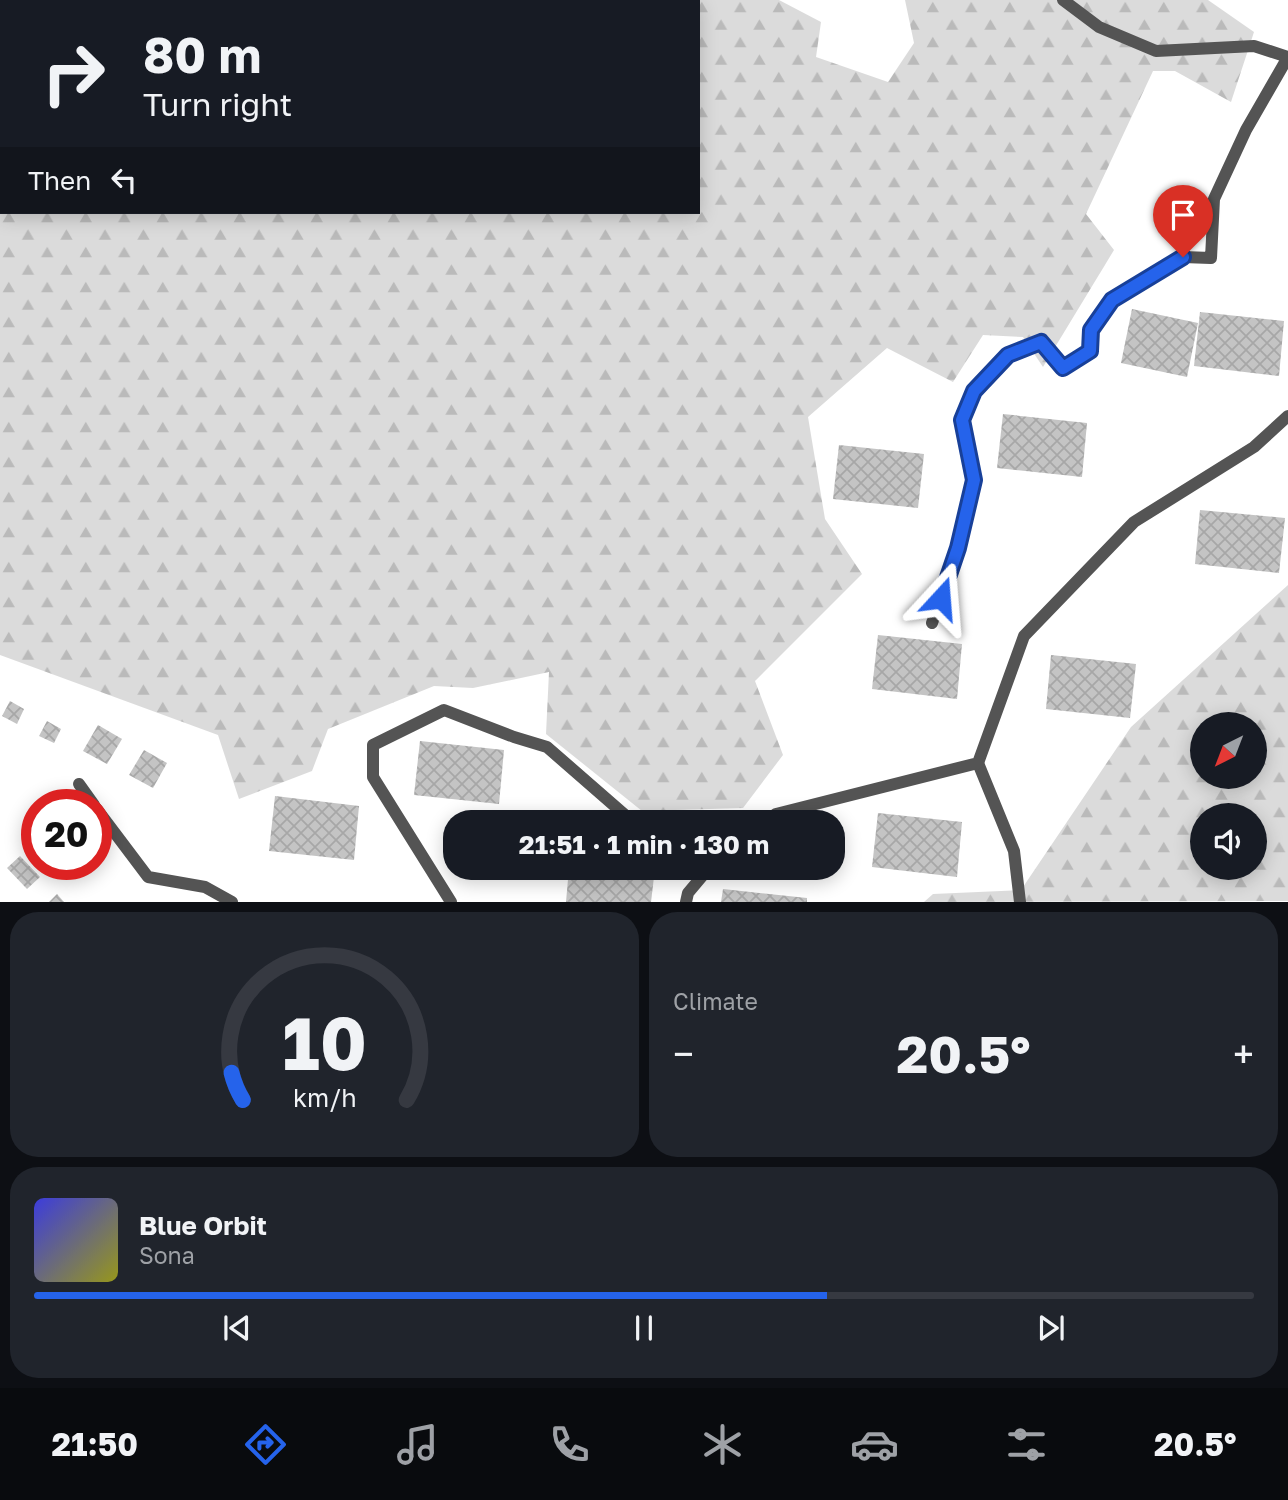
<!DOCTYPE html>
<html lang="en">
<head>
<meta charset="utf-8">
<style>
	:root { --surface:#171b24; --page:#20242c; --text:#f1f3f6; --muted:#9ea1a6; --line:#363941; --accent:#2563eb }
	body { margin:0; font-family:"Golos Text",sans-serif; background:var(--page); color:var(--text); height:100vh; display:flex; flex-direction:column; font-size:26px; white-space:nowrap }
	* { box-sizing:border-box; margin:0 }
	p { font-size:23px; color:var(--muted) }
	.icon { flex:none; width:38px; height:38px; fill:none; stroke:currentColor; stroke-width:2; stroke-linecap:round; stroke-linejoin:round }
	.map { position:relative; height:902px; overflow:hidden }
	.panel { display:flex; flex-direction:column; gap:10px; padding:10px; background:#0d0f14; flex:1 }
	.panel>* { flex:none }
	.top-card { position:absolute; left:0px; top:0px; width:700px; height:214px; box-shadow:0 4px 18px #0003; background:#171b24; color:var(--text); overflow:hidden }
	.needle { width:46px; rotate:222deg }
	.controls { position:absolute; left:1190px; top:712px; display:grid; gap:14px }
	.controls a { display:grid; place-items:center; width:77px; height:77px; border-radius:50%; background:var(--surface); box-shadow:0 4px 18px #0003; font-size:35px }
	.speed { position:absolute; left:21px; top:789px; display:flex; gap:14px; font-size:35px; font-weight:700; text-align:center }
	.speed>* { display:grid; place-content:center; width:91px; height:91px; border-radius:50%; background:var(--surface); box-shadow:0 4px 18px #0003; line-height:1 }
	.speed .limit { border:10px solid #d22; background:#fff; color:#111 }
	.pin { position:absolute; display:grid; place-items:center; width:60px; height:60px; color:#fff; margin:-72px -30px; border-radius:50% 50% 50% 0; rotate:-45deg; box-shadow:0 0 7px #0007 }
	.pin .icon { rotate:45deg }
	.me { position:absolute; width:77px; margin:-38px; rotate:19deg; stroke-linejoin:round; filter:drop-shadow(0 0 5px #0008) }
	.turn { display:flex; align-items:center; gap:24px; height:147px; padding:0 28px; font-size:32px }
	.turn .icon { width:91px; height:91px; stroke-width:2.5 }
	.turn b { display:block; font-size:49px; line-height:60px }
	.then { display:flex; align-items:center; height:66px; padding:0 28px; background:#0003; gap:14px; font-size:26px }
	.big { font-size:52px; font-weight:700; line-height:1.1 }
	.panel .card { flex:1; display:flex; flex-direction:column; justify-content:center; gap:10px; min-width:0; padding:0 24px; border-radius:28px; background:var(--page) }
	.panel .dial { align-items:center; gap:0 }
	.dial svg { height:182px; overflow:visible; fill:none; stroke:var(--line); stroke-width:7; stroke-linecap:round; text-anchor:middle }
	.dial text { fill:var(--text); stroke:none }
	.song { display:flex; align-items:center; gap:21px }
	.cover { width:84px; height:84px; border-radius:10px; background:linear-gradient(135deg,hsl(240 70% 55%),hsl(60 70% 35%)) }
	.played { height:7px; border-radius:4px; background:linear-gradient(90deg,var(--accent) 65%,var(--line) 65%) }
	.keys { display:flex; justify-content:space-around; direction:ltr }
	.heat { display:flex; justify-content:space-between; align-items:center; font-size:38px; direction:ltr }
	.panel .tiles { flex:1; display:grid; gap:10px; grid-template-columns:1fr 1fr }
	.card:last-child { grid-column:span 2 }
	.trip { position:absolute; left:443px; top:810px; width:402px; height:70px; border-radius:28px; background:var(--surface); box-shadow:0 4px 18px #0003; font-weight:700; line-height:70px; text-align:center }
	.tabs { display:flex; height:112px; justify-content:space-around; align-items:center; background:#090b0e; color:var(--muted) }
	.tabs .icon { width:49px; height:49px }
	.tabs .on { color:var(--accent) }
	.tabs b { font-size:32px; color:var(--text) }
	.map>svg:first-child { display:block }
</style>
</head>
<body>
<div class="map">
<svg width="1288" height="902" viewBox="0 0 1288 902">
	<defs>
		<pattern id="forest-firs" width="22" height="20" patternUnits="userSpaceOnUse" patternTransform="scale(1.75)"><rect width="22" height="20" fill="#dbdbdb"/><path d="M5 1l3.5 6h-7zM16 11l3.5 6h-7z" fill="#bababa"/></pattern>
		<pattern id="building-cross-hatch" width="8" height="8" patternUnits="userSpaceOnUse" patternTransform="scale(1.75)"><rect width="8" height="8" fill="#c4c4c4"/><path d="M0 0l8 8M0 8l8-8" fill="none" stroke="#a7a7a7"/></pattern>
	</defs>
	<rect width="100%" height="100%" fill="#fff"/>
	<g fill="url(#forest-firs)" fill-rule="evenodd">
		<polygon points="0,0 376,0 375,2 2,2 2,212 698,212 698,2 549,2 548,0 779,0 821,22 816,57 888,82 914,43 905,0 1208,0 1254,32 1231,102 1175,71 1153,71 1086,214 1114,250 1043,367 1023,337 983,335 953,382 887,348 808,417 825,519 862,574 755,681 783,755 743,808 642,811 546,734 549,672 473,688 434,686 328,729 312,771 239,799 218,735 0,655"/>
		<path d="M1288,585v316l-364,1 9,-8 88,-4 110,-163zM1202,724h53v53h-53zM1202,816h53v52h-53z"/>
	</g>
	<g fill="url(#building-cross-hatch)">
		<polygon points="1132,309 1198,323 1187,377 1121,363"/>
		<polygon points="1200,312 1284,321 1279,376 1194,366"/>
		<polygon points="1003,414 1087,423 1082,477 997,468"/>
		<polygon points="839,445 924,454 918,508 833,499"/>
		<polygon points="1200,510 1285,518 1279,573 1195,564"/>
		<polygon points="878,635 962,644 957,699 872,689"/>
		<polygon points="1051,655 1136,664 1130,718 1046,709"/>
		<polygon points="10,701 24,709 17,724 2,716"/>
		<polygon points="47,721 61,729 54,743 39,736"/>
		<polygon points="98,725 122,739 107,764 83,751"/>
		<polygon points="420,741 504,750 499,804 414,795"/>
		<polygon points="144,750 167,763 153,788 129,775"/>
		<polygon points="275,796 359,806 354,860 269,851"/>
		<polygon points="878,813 962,822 957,877 872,867"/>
		<polygon points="20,856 40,877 27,889 7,868"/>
		<polygon points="569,868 654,877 651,902 566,902"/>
		<polygon points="723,889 807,898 807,902 721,902"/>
		<polygon points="57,894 64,902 49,902"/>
	</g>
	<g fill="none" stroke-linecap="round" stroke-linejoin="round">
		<g stroke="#545454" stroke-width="12">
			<polyline points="1063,0 1099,27 1156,51 1254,46 1288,57"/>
			<polyline points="932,623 958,548 974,480 962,420 974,391 1008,355 1040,342 1063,368 1090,351 1091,330 1113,300 1183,257 1211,258 1214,199 1246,130 1288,57"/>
			<polyline points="978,763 1014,851 1020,902"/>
			<polyline points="79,784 94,805"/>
			<polyline points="96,808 148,877 205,887 232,902"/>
			<polyline points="764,822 776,814 978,763 1024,636 1134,522 1254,447 1288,416"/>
			<polyline points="451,902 373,777 373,745 444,710 514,737 547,747 633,822"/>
			<polyline points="686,902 688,893 709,868"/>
		</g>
	</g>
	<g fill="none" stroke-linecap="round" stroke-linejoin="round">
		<g stroke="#184099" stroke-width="18">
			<polyline id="route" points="941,598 958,548 974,480 962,420 974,391 1008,355 1041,342 1063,368 1090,351 1091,330 1112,300 1183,257"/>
		</g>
		<use href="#route" stroke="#2563eb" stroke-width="12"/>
	</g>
</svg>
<div class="controls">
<a><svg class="needle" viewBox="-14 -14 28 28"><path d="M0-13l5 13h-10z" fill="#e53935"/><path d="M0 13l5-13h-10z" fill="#9ea1a6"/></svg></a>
<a><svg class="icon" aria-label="sound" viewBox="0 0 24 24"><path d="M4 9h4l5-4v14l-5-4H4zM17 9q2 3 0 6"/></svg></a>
</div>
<div class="speed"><div class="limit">20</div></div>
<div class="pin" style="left:1183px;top:257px;background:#d93025"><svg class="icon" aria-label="arrive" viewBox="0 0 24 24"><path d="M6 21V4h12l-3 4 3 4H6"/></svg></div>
<svg class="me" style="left:941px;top:598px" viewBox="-20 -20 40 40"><path d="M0-17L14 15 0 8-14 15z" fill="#2563eb" stroke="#fff" stroke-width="4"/></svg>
<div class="trip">21:51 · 1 min · 130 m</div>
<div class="top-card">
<div class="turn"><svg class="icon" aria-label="right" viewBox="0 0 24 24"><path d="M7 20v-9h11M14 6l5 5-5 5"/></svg><div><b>80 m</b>Turn right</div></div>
<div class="then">Then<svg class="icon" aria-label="left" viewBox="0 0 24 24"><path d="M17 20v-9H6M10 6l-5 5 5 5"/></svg></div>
</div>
</div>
<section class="panel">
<div class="tiles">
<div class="card dial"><svg viewBox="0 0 100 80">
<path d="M14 69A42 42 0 1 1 86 69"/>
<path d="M14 69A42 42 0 0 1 9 57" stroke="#2563eb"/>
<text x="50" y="56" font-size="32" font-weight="700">10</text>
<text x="50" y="72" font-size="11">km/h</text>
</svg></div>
<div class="card"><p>Climate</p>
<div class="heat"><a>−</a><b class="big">20.5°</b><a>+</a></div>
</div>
<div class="card">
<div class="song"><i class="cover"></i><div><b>Blue Orbit</b><p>Sona</p></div></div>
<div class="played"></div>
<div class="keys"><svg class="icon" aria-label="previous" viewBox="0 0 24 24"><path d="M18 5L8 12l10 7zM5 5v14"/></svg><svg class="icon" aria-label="pause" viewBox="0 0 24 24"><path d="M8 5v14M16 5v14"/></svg><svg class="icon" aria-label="next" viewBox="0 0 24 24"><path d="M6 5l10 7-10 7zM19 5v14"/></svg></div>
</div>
</div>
</section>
<nav class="tabs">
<b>21:50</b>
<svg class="icon on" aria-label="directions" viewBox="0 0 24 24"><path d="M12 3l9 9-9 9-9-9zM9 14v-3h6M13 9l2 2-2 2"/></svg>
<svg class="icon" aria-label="music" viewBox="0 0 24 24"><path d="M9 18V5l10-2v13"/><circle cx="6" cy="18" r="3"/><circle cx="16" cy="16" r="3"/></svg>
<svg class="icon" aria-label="phone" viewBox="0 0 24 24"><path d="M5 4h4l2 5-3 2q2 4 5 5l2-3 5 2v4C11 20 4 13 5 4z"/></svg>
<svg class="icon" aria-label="climate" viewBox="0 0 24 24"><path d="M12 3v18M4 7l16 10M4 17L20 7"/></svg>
<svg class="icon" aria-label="car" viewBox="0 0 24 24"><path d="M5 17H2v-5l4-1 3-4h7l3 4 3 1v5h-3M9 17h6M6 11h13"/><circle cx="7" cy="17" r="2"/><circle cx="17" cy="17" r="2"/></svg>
<svg class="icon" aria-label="filters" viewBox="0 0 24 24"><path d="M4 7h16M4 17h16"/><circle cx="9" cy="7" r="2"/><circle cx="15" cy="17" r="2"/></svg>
<b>20.5°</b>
</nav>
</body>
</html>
